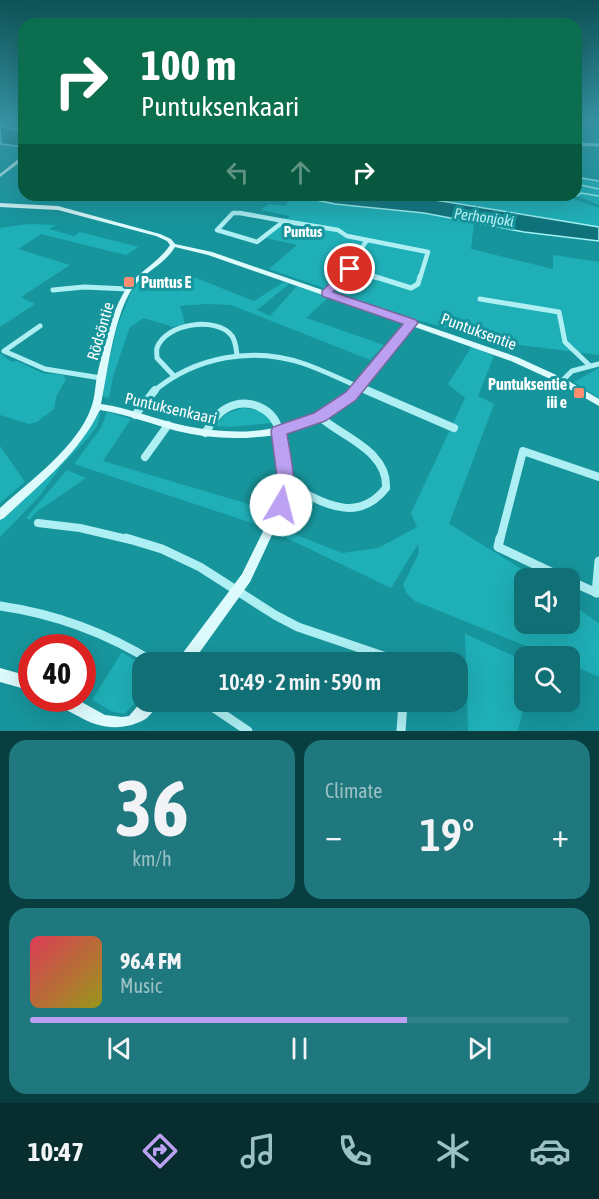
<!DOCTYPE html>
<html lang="en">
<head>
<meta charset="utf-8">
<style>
	:root { --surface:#117076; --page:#1e787e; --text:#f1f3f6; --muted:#9cc1c5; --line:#308288; --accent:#bca0f2 }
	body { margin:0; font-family:"Asap Condensed",sans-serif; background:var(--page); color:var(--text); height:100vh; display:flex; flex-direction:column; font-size:22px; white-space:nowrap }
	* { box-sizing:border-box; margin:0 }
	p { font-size:20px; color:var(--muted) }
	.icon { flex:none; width:33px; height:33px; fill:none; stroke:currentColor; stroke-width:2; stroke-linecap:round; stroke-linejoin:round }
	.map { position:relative; height:731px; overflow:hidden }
	.sheet { display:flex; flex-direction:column; gap:9px; padding:9px; background:#093e41; flex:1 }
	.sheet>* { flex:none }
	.hud { position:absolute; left:18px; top:18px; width:564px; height:183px; border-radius:18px; box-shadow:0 6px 24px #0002; background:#0b6e4f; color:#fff; overflow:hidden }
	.tools { position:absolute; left:514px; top:568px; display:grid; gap:12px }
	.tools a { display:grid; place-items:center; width:66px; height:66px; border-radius:12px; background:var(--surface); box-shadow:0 6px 24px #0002; font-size:30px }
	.speed { position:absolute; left:18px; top:634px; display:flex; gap:12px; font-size:30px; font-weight:700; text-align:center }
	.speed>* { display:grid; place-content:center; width:78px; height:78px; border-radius:50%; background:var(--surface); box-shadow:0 6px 24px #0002; line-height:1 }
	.speed .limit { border:9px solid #d22; background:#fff; color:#111 }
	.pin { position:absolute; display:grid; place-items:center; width:51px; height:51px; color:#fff; margin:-26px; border:3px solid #fff; border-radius:50%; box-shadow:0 2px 6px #0007 }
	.me { position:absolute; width:66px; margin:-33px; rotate:8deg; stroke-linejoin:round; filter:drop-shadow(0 0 4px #0008) }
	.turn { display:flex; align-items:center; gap:21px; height:126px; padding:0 24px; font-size:27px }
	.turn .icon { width:78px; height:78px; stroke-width:2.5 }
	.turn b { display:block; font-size:42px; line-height:51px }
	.lanes { display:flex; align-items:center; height:57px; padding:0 24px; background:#0003; justify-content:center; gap:30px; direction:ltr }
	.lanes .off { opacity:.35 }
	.big { font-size:45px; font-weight:600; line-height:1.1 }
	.sheet .widget { flex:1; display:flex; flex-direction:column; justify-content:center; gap:9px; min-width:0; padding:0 21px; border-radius:18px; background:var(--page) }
	.sheet .dial { align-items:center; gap:0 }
	.dial b { font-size:78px; line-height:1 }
	.song { display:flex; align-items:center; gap:18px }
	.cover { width:72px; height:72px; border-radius:9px; background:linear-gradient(135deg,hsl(350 70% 55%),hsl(60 70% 35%)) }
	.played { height:6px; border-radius:3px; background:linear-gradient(90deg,var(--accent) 70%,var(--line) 70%) }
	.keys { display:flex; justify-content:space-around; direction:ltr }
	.heat { display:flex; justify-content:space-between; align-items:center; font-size:33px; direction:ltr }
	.sheet .tiles { flex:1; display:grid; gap:9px; grid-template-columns:1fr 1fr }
	.widget:last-child { grid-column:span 2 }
	.trip { position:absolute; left:132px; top:652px; width:336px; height:60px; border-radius:18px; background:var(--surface); box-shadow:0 6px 24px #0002; font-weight:600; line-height:60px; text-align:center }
	.menu { display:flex; height:96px; justify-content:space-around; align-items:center; background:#072d2f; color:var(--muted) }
	.menu .icon { width:42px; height:42px }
	.menu .on { color:var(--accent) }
	.menu b { font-size:27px; color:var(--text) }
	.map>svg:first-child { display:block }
</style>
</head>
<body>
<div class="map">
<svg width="599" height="731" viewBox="0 0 599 731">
	<rect width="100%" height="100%" fill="#17959d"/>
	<g fill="#1fafb7">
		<polygon points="576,177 599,181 599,205 575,195"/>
		<path d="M380,195h185c6,3 28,12 34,12v20l-164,-27z"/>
		<polygon points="295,196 335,204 424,213 474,223 471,249 553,269 553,255 599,262 599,355 496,342 417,320 269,269 297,245 266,238 290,216 260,210 269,204 284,206"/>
		<polygon points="29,224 56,225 49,229 74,236 80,232 138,247 126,255 41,234 18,249 70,265 21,297 35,304 0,327 0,228"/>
		<polygon points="186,274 254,301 284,282 289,284 257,310 270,316 297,286 329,297 306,318 384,345 370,360 231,305 206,304 180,306 185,324 173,327 144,318 130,327 113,376 109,398 101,396 117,327 134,285 144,277 151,277 159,283"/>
		<polygon points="472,346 494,356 478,396 494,404 449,524 538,579 525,579 525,624 570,624 570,603 599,623 599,677 570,664 570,657 553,657 415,601 407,594 403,585 419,553 418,544 391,588 276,533 279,528 342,553 378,548 417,527 411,513 465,398 448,384"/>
		<polygon points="0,353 11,362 17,361 42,373 63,375 66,379 56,397 54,409 37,422 29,424 0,415"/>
		<polygon points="599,368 599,398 574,382"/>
		<polygon points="243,408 263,411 273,423 230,427 214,426 226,414"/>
		<polygon points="101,412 97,426 88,438 62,465 38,498 0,537 0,520"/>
		<polygon points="107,412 131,419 103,461 272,511 264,527 74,464 101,428"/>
		<polygon points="0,446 25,482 0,503"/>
		<polygon points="67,470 86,478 35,513 30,520 26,518"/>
		<polygon points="465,634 525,661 525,700 518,731 468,731"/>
		<polygon points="122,652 142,665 142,696 124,714 111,711 92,700"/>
	</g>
	<g fill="#0f727a" stroke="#a1f2f5" stroke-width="1.5">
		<polygon points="0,126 24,132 24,147 1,144"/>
		<polygon points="292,195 381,195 435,200 599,227 599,241 524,232 424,213 335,204"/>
	</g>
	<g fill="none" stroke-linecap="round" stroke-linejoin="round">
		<g stroke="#a1f2f5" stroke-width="1.5">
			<polyline points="576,177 599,181"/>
			<polyline points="576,184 599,189"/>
			<polyline points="577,196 581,193 599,196"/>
		</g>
		<polyline stroke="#aeeff3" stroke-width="3" points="576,144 599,145"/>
		<g stroke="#aeeff3" stroke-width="4.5">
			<polygon points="233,213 240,213 284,221 257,242 217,230"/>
			<polyline points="284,221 338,230 347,236 428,252 420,278"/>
			<polyline points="350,269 377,278"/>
			<polyline points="342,278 367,240"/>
		</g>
		<g stroke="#aeeff3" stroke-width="5">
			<polyline points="373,276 411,288 418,284 420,276"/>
			<polyline points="53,290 84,287 128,289"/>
			<polyline points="326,294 344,276"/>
			<polyline points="480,299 559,312 565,342 589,365"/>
			<polyline points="40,326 4,351 45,369 101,378"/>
			<path d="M174,376l-17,-18c0,-3 -1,-7 0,-10 8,-25 60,-32 75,-12 4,6 4,13 5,19"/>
			<polyline points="562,381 572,371 599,364"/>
			<path d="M153,392c42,-36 101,-46 152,-28 22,8 43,18 64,28"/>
		</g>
		<g stroke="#aeeff3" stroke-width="8">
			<polyline points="366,390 454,428"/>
			<polyline points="135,415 155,390"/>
			<path d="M205,433c6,-9 12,-20 22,-25 21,-11 47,0 52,23"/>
			<polyline points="145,457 168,425"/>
			<path d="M286,484c35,17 70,42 100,4 2,-37 -42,-50 -66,-71"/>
			<polyline points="38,523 80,528 131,540"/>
			<polyline points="500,540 523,451 599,477"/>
		</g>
		<g stroke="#aeeff3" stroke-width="9">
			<polyline points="126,538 162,549 200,567 275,615 298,627 389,658 397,663"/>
			<polyline points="500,538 498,547 566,579"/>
			<polyline points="570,581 597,593"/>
			<polyline points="596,593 599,561"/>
			<path d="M0,606c56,8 107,27 155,57"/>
			<polyline points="205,702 248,731"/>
			<polyline points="401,731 403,702"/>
		</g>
		<g fill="#ddfafc" fill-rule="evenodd">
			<polygon points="22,156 24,156 24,159 0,177 0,174"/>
			<path d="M0,203l58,3 102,28 11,5 4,5 37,8 305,105 48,22 34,20v7l-40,-23 -48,-22 -99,-35c-39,52 -60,90 -128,107l7,51 -5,21 -36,77 -58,81h-15l2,-5 63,-84 34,-69 5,-21 -6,-49c-33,5 -66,4 -98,-4 -26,-7 -51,-17 -77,-21 -22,45 -61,75 -96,108l-4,2v-12c30,-27 78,-62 91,-100 4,-10 4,-21 6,-32 6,-27 12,-57 26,-82 11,-21 34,-29 47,-49l-3,-4 -11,-5 -98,-26 -58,-3zM175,247l33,8 198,69c-18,23 -34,48 -56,67 -44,41 -107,47 -164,35 -29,-6 -56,-18 -85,-22 7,-34 13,-90 33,-118 12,-15 31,-22 41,-39z"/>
			<polygon points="0,668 32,677 32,691 0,682"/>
			<path d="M56,699h20l29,16 17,2 7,-1 13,-15 16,1c-2,6 -6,11 -11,16 -20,13 -47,12 -69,-2 -8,-4 -19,-9 -22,-17z"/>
		</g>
	</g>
	<linearGradient id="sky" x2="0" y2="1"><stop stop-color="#0d5256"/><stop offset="0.54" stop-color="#3694a5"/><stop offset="1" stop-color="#3694a5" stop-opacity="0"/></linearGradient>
	<rect width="599" height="224" fill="url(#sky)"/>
	<path fill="#bca0f2" stroke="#7a689d" stroke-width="1.5" d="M350,266l5,3 -22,23 83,28 2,3 -62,77 -31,21 -38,13c4,26 12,52 1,77l-7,2 -6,-2 -3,-6 6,-21 -7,-53 2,-4 41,-14 32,-21 57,-68 -81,-28v-5l24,-24z"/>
	<g fill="#ff8e70" stroke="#17959d" stroke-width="2">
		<rect x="123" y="276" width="12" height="12" rx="3"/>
		<rect x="573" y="387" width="12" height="12" rx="3"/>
	</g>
	<g text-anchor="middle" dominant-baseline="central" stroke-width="6" stroke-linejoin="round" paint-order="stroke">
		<g font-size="15" font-style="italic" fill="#bbf6f9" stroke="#17959d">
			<text transform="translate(484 217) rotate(8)">Perhonjoki</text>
		</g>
		<g font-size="15" font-weight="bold" fill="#fff" stroke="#17959d">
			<text x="303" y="231">Puntus</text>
		</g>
		<g font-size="16" font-weight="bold" fill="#fff" stroke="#17959d" text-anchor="start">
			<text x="141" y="282">Puntus E</text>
			<text x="567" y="384" text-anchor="end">Puntuksentie<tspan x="567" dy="18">iii e</tspan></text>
		</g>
		<g font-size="16" fill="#fff" stroke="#17959d">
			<text transform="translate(100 331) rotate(-74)">Rödsöntie</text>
			<text transform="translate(479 331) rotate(20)">Puntuksentie</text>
			<text transform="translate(171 408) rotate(13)">Puntuksenkaari</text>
		</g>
	</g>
</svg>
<div class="tools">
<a><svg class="icon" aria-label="sound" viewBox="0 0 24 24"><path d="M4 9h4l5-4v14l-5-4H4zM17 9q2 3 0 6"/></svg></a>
<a><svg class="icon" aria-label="search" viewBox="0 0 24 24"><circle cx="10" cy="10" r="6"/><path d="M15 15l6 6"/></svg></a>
</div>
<div class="speed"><div class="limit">40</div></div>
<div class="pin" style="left:350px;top:269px;background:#d93025"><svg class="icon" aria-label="arrive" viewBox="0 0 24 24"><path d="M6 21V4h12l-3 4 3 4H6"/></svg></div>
<svg class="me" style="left:281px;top:505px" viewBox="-20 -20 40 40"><circle r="19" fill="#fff"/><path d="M0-13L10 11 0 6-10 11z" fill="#bca0f2"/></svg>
<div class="trip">10:49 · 2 min · 590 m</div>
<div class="hud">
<div class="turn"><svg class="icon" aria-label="right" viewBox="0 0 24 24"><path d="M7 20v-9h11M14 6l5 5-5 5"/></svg><div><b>100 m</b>Puntuksenkaari</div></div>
<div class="lanes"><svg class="icon off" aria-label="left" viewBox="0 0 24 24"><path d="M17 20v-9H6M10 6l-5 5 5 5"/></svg><svg class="icon off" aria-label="ahead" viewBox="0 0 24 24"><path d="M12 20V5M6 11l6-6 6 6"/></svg><svg class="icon" aria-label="right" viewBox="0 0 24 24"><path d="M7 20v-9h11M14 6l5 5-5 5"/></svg></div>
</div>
</div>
<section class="sheet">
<div class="tiles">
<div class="widget dial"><b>36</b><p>km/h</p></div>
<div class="widget"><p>Climate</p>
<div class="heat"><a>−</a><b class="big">19°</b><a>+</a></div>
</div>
<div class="widget">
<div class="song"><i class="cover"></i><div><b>96.4 FM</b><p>Music</p></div></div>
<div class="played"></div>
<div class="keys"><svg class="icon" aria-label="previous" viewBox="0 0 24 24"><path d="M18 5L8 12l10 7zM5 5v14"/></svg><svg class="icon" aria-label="pause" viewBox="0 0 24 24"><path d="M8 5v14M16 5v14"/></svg><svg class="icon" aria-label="next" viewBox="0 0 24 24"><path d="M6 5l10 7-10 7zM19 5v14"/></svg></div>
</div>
</div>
</section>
<nav class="menu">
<b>10:47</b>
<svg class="icon on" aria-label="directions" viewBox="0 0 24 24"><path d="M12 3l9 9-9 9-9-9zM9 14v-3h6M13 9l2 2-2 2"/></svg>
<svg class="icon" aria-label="music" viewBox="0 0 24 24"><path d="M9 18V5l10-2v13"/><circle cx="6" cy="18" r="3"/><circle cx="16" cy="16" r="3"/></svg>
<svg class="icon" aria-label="phone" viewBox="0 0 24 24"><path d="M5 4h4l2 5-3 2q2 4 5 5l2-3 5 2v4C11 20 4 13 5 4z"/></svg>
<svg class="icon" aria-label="climate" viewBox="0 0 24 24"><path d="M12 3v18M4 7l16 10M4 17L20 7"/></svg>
<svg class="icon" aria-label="car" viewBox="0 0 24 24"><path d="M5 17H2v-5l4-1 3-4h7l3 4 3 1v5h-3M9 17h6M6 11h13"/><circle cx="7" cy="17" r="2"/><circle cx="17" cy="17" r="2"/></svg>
</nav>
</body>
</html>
